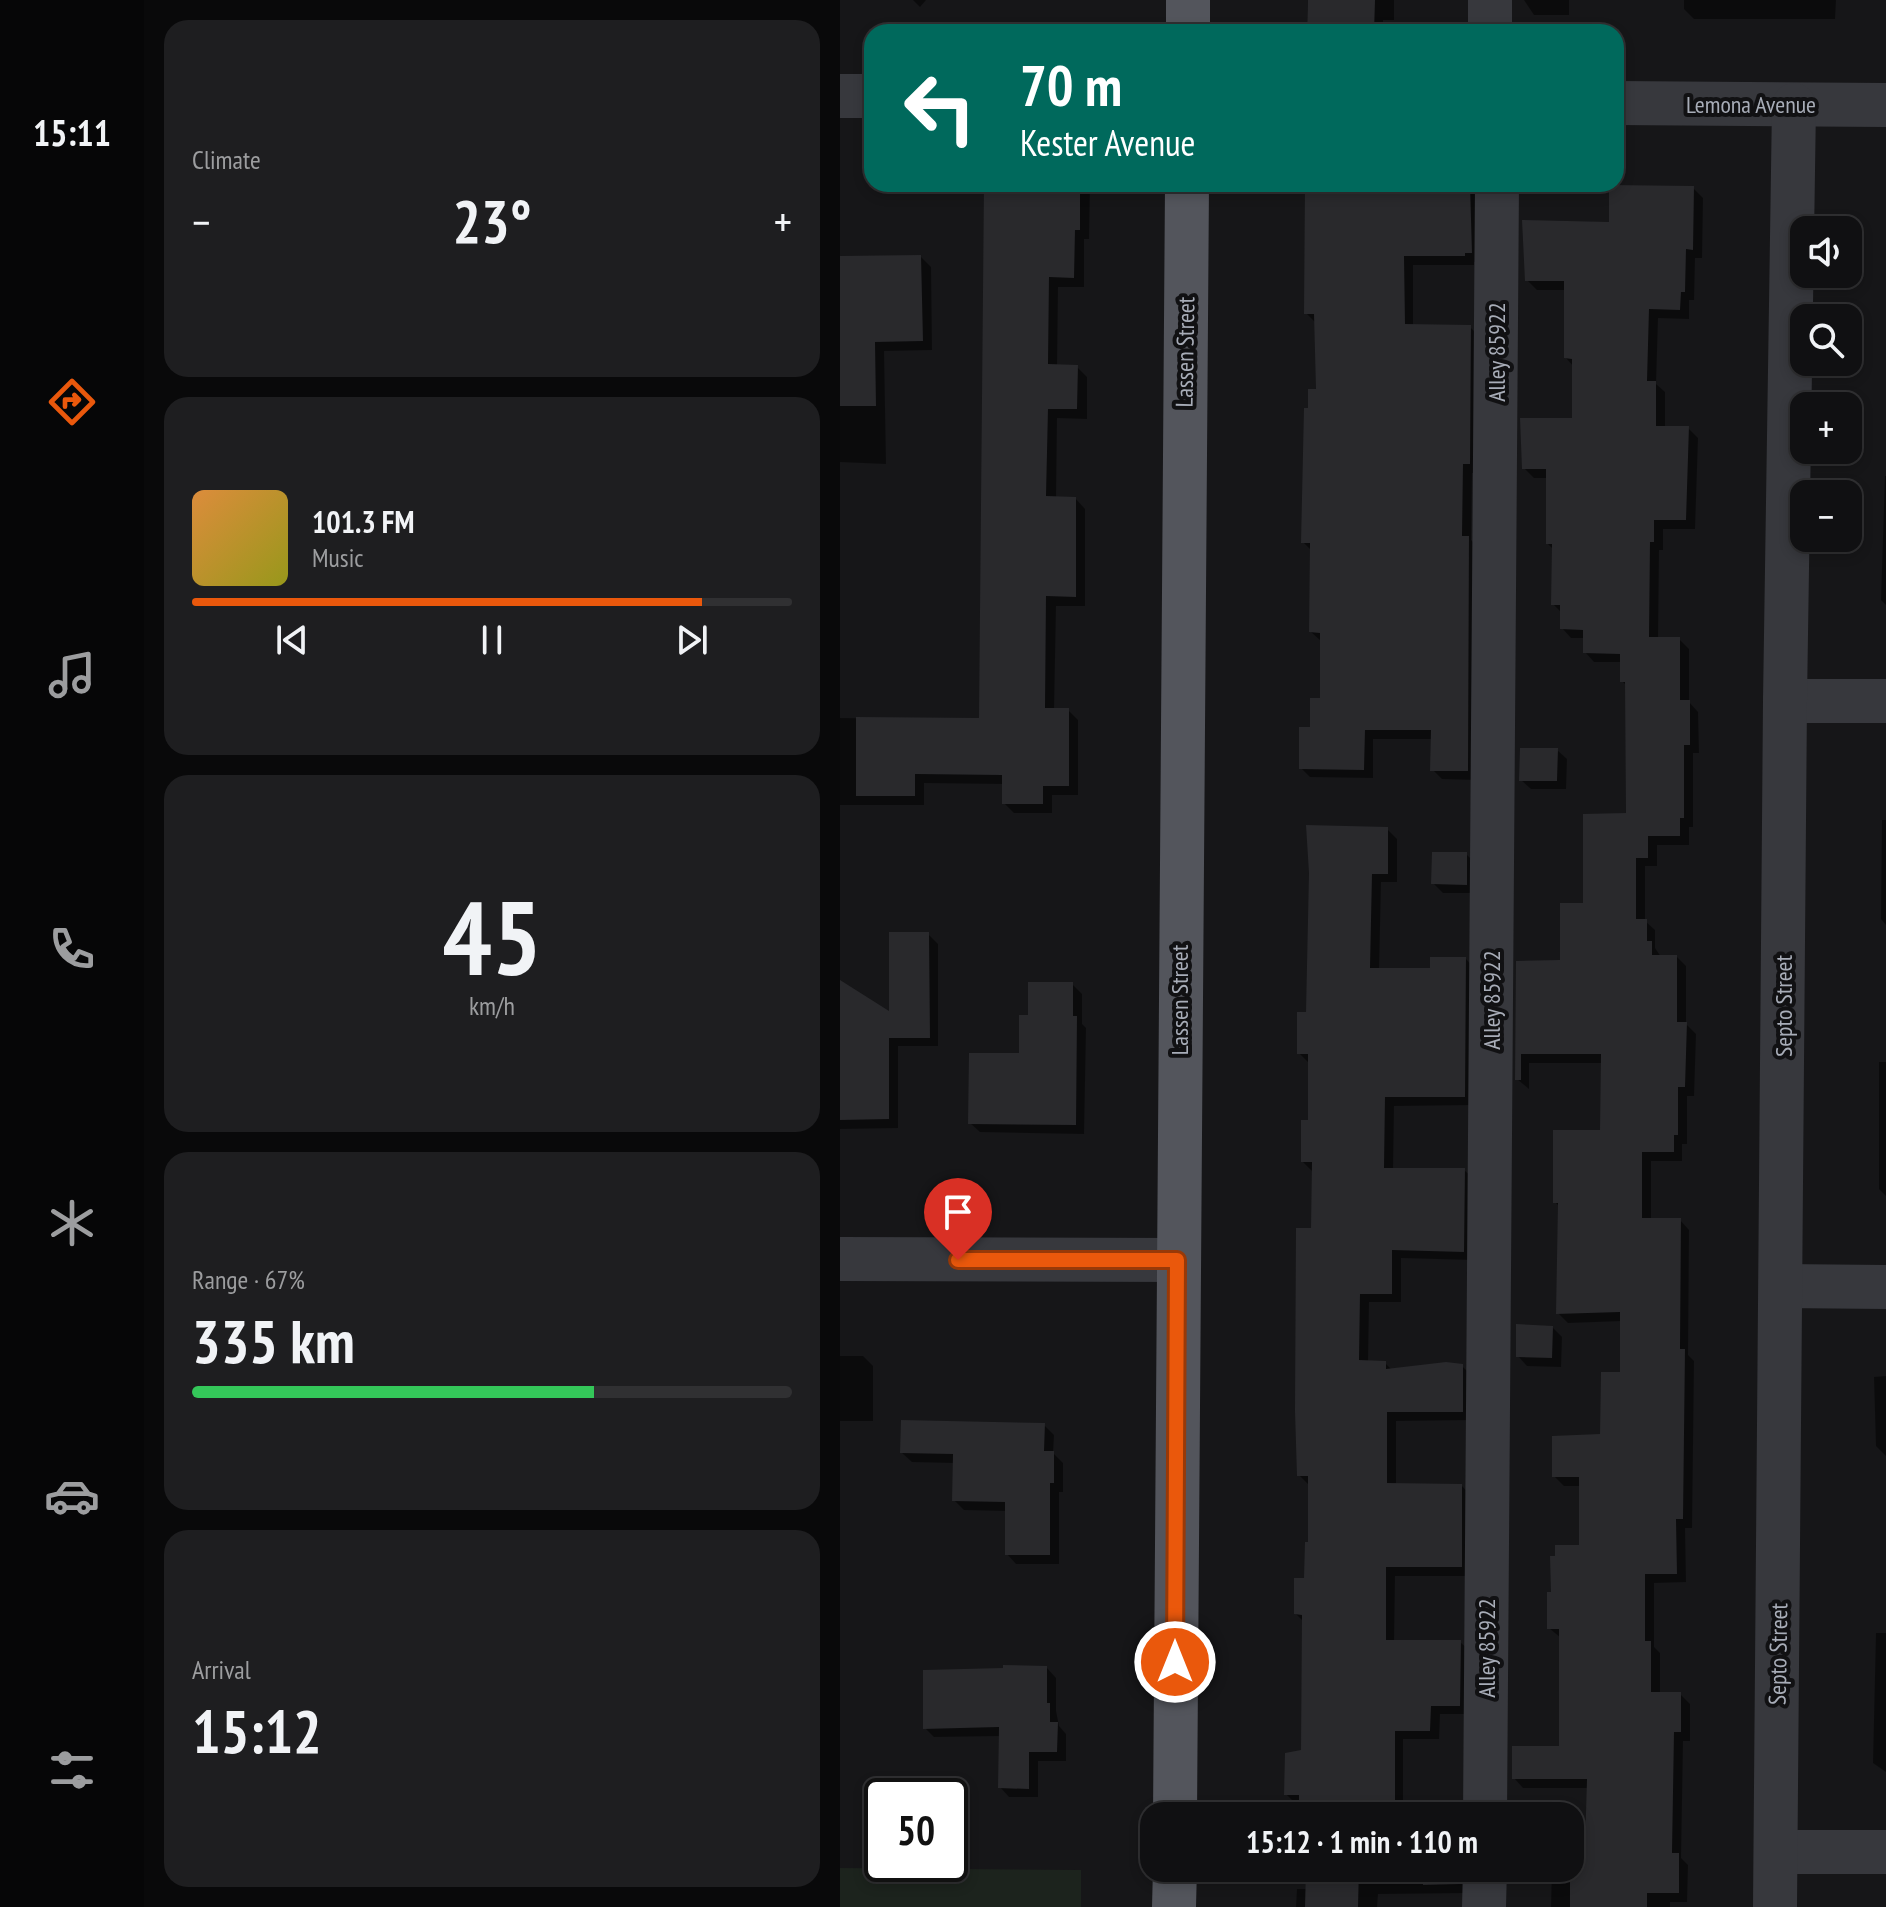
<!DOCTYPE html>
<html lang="en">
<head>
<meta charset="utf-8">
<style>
	:root { --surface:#101012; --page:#1e1e20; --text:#f1f3f6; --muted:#9c9d9f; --line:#303032; --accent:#ea580c }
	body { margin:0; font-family:"PT Sans Narrow",sans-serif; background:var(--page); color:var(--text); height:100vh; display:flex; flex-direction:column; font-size:30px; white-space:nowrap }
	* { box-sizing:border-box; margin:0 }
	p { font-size:26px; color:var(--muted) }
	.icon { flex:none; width:44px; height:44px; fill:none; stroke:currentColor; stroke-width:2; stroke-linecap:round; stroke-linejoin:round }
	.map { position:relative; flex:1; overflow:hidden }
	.details { display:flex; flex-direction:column; gap:20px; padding:20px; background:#09090a; width:696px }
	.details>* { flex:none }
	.guide { position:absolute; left:24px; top:24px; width:760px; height:168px; border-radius:24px; box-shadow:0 4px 12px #0003,0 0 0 2px var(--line); background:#00695c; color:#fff; overflow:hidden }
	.controls { position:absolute; left:950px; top:216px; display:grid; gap:16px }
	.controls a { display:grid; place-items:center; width:72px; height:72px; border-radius:16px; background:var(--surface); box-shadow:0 4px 12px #0003,0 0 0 2px var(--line); font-size:40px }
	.speed { position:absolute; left:24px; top:1778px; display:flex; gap:16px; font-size:40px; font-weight:700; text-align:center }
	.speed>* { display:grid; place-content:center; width:104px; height:104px; border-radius:50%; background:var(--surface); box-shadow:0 4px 12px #0003,0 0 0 2px var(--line); line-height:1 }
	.speed .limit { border:4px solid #111; border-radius:12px; background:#fff; color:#111 }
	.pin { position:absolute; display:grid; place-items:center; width:68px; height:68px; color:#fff; margin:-82px -34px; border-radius:50% 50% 50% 0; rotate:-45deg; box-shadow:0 0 8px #0007 }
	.pin .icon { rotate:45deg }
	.me { position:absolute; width:88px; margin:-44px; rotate:0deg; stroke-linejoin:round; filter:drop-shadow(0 0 6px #0008) }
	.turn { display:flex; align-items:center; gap:28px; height:168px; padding:0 24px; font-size:36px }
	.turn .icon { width:104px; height:104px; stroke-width:2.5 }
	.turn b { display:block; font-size:56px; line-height:68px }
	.big { font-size:60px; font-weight:800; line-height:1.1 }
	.details .card { flex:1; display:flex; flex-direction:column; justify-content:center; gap:12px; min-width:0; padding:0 28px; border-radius:24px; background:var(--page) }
	.details .dial { align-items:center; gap:0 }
	.dial b { font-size:104px; line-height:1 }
	.song { display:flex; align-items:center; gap:24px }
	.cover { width:96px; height:96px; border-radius:12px; background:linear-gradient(135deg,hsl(30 70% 55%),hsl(60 70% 35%)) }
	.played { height:8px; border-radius:4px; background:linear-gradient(90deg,var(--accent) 85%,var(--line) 85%) }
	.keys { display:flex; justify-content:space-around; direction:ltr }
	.heat { display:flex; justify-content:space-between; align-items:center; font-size:44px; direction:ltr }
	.charge { height:12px; border-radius:6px; background:linear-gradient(90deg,#34c759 67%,var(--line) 0) }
	.trip { position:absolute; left:300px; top:1802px; width:444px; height:80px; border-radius:24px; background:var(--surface); box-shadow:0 4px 12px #0003,0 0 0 2px var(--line); font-weight:800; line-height:80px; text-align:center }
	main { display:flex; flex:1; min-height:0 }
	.tab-bar { display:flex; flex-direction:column; width:144px; justify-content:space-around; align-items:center; background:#060607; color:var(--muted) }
	.tab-bar .icon { width:56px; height:56px }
	.tab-bar .current { color:var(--accent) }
	.tab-bar b { font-size:36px; color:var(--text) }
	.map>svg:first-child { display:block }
</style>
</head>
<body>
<main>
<nav class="tab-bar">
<b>15:11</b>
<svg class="icon current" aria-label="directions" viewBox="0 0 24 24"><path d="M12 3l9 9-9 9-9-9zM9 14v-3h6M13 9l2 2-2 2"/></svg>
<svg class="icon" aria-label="music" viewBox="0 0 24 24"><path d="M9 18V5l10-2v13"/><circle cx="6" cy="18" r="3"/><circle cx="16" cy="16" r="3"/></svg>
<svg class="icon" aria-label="phone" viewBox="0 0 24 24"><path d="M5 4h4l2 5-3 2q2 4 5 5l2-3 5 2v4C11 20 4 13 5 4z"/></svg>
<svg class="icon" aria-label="climate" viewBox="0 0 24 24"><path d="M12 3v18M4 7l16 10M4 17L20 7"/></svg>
<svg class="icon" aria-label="car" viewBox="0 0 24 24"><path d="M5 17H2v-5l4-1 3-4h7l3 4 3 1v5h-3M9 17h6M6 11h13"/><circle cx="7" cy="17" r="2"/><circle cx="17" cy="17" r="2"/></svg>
<svg class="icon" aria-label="filters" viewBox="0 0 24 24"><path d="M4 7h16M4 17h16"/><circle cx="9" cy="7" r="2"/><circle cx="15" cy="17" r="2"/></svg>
</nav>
<section class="details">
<div class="card"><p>Climate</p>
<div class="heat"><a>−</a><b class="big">23°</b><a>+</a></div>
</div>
<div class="card">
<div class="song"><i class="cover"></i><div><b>101.3 FM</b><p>Music</p></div></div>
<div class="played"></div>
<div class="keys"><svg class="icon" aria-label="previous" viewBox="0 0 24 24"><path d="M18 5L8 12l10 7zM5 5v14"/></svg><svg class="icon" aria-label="pause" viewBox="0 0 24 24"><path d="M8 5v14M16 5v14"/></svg><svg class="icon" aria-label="next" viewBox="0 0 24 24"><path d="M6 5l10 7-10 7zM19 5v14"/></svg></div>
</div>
<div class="card dial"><b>45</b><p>km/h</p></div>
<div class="card"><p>Range · 67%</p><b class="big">335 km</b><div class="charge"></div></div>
<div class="card"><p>Arrival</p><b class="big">15:12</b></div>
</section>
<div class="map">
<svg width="1046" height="1907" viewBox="0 0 1046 1907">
	<rect width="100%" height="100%" fill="#161618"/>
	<polygon fill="#1c231d" points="0,1868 241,1870 241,1907 0,1907"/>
	<g fill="#0007">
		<polygon points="73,0 86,0 80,7"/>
		<polygon points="468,0 554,0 554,20 543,20 543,32 467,32"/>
		<polygon points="684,0 729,0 729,15 694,15"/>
		<polygon points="844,0 996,0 995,19 854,19 844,9"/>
		<polygon points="146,184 250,184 249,239 244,239 244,287 218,287 217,367 237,367 247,377 247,419 217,418 216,498 235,498 245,509 245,606 216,606 214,710 228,710 238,720 238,795 212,795 212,813 174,813 164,803 164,784 84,783 84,805 0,805 0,718 141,720"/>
		<polygon points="466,184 644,184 640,262 634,262 634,265 573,265 573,326 630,327 640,337 639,473 632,473 631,540 638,547 636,780 602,779 593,770 593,739 533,739 533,778 470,777 461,768 482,700 481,641 471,632 472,551 463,542 470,410 478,391 476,323 466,313"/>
		<polygon points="853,188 863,198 862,258 855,258 854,300 849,300 849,319 818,318 816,384 825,392 825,428 848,428 858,438 855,529 823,529 823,550 819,550 818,639 839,639 849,649 849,702 858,712 859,753 853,753 853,827 849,827 849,845 817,845 817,866 805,866 805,921 815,930 815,948 821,957 837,957 846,966 846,1024 856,1034 854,1096 847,1096 847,1144 842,1144 842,1161 811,1161 811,1220 840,1220 849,1230 848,1355 854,1361 852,1528 845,1528 846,1582 814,1583 814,1647 820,1653 820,1694 840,1694 850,1704 850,1741 843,1741 841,1858 848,1865 847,1902 830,1902 830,1907 711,1907 712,1868 730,1868 730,1849 747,1849 749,1788 683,1788 674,1778 721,1748 721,1638 709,1628 713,1594 741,1547 741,1486 724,1486 714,1476 761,1436 782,1374 782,1321 728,1323 718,1313 720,1207 715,1202 762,1132 763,1063 689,1063 689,1089 677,1079 678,963 722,962 745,905 788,815 787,686 782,681 782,662 754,662 745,652 745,638 731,638 722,628 722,613 713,604 714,550 708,544 708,478 694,478 684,468 734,420 734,367 726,358 726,290 697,290 687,280 771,224"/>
		<polygon points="81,257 91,267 92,350 44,351 46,464 0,462 0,258"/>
		<polygon points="1045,476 1046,476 1046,605 1041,600"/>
		<polygon points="717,750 727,759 726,789 691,789 681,780"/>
		<polygon points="1042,820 1046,820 1046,925 1041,919"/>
		<polygon points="547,829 557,839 557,882 541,882 539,970 592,970 626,959 635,969 634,1105 554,1106 553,1170 624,1170 634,1179 633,1260 561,1258 561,1302 529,1302 528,1362 545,1363 552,1370 622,1366 632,1376 632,1420 556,1421 556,1485 622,1486 631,1496 631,1576 555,1576 554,1642 620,1642 630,1651 629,1714 600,1714 599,1739 563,1739 563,1803 619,1803 629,1816 461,1816 461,1804 456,1804 446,1794 463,1752 464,1622 456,1614 466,1580 470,1544 469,1485 459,1475 473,1230 472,1171 463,1162 470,1122 470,1064 459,1053 468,1014"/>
		<polygon points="626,854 636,864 636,893 603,893 593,883"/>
		<polygon points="88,934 98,944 98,1046 58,1046 58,1128 0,1129 0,982 51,1015"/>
		<polygon points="232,984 242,994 242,1024 246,1028 244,1134 140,1132 130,1123 181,1055 190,1017"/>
		<polygon points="1039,1062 1046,1062 1046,1196 1039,1189"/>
		<polygon points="712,1327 722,1337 721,1367 687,1366 678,1356"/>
		<polygon points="0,1356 23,1356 33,1366 33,1421 0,1421"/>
		<polygon points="1046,1376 1046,1456 1036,1446 1034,1377"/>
		<polygon points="204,1425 214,1435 213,1453 223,1463 223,1492 219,1492 219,1564 176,1564 167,1554 167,1511 124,1510 114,1500 114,1463 72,1462 62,1453"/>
		<polygon points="1036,1633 1046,1633 1046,1772 1033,1763"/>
		<polygon points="207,1668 216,1678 216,1711 219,1726 226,1734 226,1761 198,1761 198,1797 169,1797 160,1787 160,1736 94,1737 85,1728"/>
		<polygon points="468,1868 629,1868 628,1893 538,1894 537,1907 456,1907 457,1889 467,1889"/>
	</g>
	<g fill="#29292c">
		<polygon points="468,0 535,0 534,32 467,32"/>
		<polygon points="144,184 240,184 240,230 235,230 234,278 209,277 208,364 238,365 237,409 208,409 206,496 236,497 236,597 206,596 205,708 229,708 229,786 203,786 203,804 162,804 162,775 75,774 75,796 16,796 16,717 139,718"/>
		<polygon points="465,184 630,184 632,253 625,253 625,256 564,256 565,324 631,325 630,464 623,464 622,536 629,536 628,771 590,771 591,730 525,730 524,770 459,769 459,727 470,727 470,698 480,698 480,633 469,632 470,543 461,543 464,408 468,408 468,389 476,389 474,314 464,314"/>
		<polygon points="769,185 854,186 853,250 846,249 845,292 841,292 840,310 809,309 807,381 816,381 816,426 849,426 846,520 814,520 814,542 810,542 809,637 840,637 840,700 850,700 850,745 844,745 844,818 840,818 840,836 808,836 808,858 796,858 796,919 807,919 807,941 812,941 812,955 837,955 837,1022 847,1022 845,1087 838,1087 838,1135 834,1135 834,1152 802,1152 802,1218 841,1218 840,1349 845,1349 843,1519 836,1519 837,1574 805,1574 805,1641 811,1641 811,1692 841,1692 841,1732 834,1732 832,1853 839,1853 839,1893 807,1893 807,1907 730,1907 730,1847 745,1847 747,1779 672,1779 672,1746 719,1746 719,1629 707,1629 707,1592 711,1592 710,1556 715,1556 715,1545 739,1545 739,1477 712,1477 712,1436 760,1434 761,1372 780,1372 780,1312 716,1314 718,1203 713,1203 713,1130 760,1130 761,1054 681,1054 681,1080 675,1080 676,961 720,960 720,903 743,903 743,814 786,813 785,682 780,682 780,654 743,653 743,630 720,629 720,605 711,605 712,544 706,544 706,469 682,469 680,418 732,418 732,359 724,358 724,281 685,281 682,220 769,222"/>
		<polygon points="81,255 83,341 35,342 36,406 0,406 0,256"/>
		<polygon points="680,748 718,748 717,781 679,781"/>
		<polygon points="466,825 548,827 548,874 532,874 530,968 590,968 590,957 626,957 625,1097 545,1097 544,1168 625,1168 624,1252 552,1250 552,1294 520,1294 519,1360 546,1361 546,1369 606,1362 623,1364 623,1412 547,1412 547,1483 622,1484 622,1567 546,1567 546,1640 621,1640 620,1706 591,1706 590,1731 555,1731 555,1804 518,1804 518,1816 459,1816 459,1795 444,1795 445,1753 461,1750 462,1615 454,1614 454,1578 464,1578 465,1542 468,1542 468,1476 457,1476 455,1411 456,1228 471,1228 472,1162 461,1162 461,1120 468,1120 468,1054 457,1054 457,1012 466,1012 469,873"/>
		<polygon points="592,852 627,852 627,885 591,884"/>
		<polygon points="49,932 89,932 90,1038 49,1038 49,1119 0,1120 0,980 49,1011"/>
		<polygon points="188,982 233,982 233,1016 237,1016 236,1125 128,1124 129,1053 179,1053 179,1015 188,1015"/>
		<polygon points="676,1324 713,1326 712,1358 676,1357"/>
		<polygon points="61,1420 205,1423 204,1451 214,1451 214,1483 210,1483 210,1555 165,1555 165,1502 112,1501 113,1454 60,1453"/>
		<polygon points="163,1665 207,1666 207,1703 210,1703 210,1722 218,1722 217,1752 189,1752 189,1789 158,1788 159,1727 83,1729 83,1670 163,1668"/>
		<rect x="583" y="1801" width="37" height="15"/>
		<polygon points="466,1868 519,1868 518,1907 465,1907"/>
		<polygon points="583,1868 620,1868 620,1884 583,1885"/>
	</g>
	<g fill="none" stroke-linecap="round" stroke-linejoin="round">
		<g stroke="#37383d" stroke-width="44">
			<polyline points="650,32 650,0"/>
			<polyline points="0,96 32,96"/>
			<polyline points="776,103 1046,105"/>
			<polyline points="945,701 1046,701"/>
			<polyline points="0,1259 337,1260"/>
			<polyline points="941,1286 1046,1287"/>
			<polyline points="645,1816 657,184"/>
			<polyline points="936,1852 1046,1852"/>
			<polyline points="644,1907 645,1868"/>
			<polyline points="935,1907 945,701 954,105"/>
		</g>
		<g stroke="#53555c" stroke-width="44">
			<polyline points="348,0 348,32"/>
			<polyline points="335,1816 347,184"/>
			<polyline points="334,1907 335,1868"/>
		</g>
	</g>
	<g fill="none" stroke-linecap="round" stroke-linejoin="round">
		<g stroke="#983908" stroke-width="20">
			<polyline id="route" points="118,1260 337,1260 335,1662"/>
		</g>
		<use href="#route" stroke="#ea580c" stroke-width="14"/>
	</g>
	<g text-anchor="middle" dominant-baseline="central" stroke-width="8" stroke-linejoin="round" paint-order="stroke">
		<g font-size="24" fill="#a8adb8" stroke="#111113">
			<text x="911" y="104">Lemona Avenue</text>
			<text transform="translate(345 352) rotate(-89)">Lassen Street</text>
			<text transform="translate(656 352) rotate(-90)">Alley 85922</text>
			<text transform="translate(339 1000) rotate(-90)">Lassen Street</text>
			<text transform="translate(651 1000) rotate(-90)">Alley 85922</text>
			<text transform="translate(943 1006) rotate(-90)">Septo Street</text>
			<text transform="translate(646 1648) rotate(-90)">Alley 85922</text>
			<text transform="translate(938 1654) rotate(-89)">Septo Street</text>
		</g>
	</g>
</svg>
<div class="controls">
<a><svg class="icon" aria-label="sound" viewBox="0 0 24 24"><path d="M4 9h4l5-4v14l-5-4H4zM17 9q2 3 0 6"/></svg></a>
<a><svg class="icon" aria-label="search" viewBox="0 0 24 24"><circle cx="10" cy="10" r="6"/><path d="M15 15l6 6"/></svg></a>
<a>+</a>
<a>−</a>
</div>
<div class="speed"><div class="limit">50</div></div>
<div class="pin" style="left:118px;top:1260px;background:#d93025"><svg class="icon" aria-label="arrive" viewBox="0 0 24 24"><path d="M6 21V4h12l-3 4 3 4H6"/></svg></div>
<svg class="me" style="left:335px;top:1662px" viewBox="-20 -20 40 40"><circle r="17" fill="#ea580c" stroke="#fff" stroke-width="3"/><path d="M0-11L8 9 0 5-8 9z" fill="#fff"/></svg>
<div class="trip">15:12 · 1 min · 110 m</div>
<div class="guide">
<div class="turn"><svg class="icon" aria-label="left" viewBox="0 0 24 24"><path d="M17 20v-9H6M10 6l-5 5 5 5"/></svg><div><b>70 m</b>Kester Avenue</div></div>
</div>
</div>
</main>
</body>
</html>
